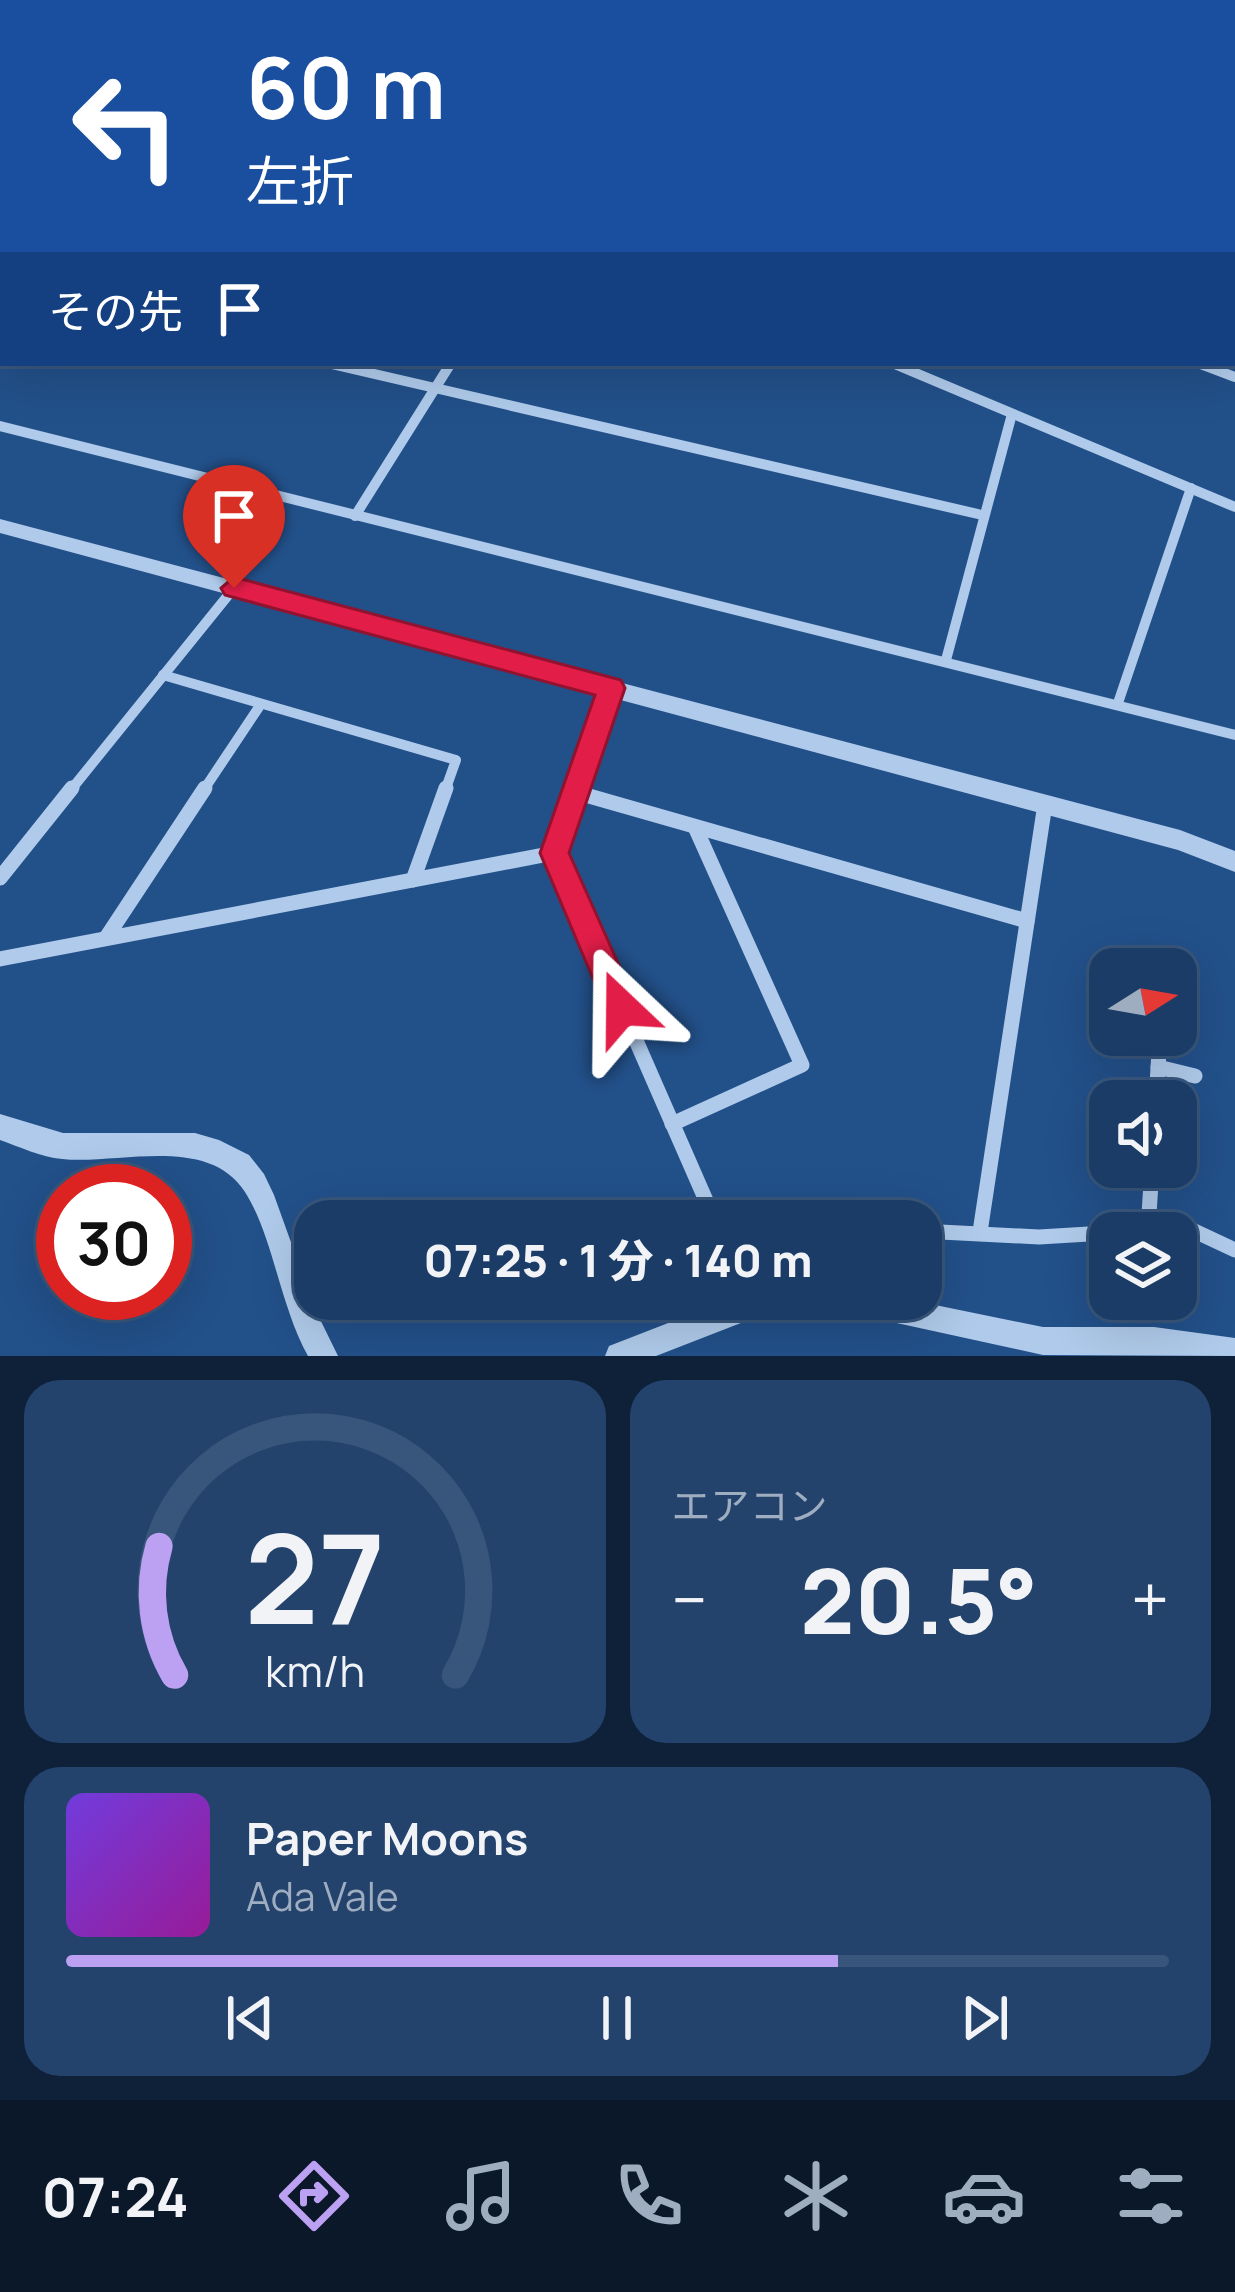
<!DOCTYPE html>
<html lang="ja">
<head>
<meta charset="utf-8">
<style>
	:root { --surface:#1a3c67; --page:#23436d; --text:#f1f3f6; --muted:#9fadc0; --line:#38567b; --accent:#bca0f2 }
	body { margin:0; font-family:Manrope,"Noto Sans JP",sans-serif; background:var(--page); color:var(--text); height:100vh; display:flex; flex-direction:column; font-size:45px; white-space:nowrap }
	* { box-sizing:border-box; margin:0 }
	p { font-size:39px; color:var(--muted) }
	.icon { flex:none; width:66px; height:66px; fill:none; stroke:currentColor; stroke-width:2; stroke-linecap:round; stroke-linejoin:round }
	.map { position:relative; height:1356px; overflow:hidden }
	.panel { display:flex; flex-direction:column; gap:24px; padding:24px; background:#0e2139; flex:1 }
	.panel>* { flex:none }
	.guide { position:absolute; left:0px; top:0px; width:1236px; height:366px; box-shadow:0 12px 48px #0002,0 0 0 3px var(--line); background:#1a4fa0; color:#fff; overflow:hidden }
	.needle { width:78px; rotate:79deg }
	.tools { position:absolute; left:1089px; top:948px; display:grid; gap:24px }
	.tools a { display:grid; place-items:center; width:108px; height:108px; border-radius:24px; background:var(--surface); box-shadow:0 12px 48px #0002,0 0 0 3px var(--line); font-size:60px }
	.speed { position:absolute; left:36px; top:1164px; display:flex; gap:24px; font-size:60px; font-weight:700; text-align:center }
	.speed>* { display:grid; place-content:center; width:156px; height:156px; border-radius:50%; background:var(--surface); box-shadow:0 12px 48px #0002,0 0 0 3px var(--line); line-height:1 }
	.speed .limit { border:18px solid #d22; background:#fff; color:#111 }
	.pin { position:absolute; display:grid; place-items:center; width:102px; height:102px; color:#fff; margin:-123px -51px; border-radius:50% 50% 50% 0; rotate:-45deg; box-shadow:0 0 12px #0007 }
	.pin .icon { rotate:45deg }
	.me { position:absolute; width:132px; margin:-66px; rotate:337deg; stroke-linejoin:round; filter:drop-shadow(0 0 9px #0008) }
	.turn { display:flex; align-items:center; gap:42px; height:252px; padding:0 48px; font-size:54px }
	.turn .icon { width:156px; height:156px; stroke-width:2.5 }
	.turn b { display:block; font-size:84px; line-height:102px }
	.then { display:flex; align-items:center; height:114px; padding:0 48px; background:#0003; gap:24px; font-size:45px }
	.big { font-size:90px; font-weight:800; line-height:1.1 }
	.panel .widget { flex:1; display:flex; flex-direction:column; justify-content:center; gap:18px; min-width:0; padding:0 42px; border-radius:36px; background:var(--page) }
	.panel .dial { align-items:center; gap:0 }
	.dial svg { height:312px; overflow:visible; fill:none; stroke:var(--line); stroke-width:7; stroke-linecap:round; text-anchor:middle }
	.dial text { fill:var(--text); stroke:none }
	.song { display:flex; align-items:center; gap:36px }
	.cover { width:144px; height:144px; border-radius:18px; background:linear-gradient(135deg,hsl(260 70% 55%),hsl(300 70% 35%)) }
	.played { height:12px; border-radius:6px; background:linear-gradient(90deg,var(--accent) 70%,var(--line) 70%) }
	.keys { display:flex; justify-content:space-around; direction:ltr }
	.heat { display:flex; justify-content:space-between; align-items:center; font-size:66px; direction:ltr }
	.panel .tiles { flex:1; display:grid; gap:24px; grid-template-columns:1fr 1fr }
	.widget:last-child { grid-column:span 2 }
	.trip { position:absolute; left:294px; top:1200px; width:648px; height:120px; border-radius:36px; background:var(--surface); box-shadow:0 12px 48px #0002,0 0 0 3px var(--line); font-weight:800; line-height:120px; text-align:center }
	.tab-bar { display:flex; height:192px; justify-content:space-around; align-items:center; background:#0a1829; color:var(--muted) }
	.tab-bar .icon { width:84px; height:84px }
	.tab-bar .current { color:var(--accent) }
	.tab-bar b { font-size:54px; color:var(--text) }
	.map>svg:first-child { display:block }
</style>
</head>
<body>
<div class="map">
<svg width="1235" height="1356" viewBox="0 0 1235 1356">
	<rect width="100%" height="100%" fill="#225089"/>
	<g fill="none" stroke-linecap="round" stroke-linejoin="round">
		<g stroke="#afcaea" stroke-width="9">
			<polyline points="297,0 301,3"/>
			<polyline points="0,337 3,332"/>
		</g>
		<g stroke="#afcaea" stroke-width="10">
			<polyline points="327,363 982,515"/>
			<polyline points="892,363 1235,507"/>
			<polyline points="1198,363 1235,377"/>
			<polyline points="0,426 1235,735"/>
			<polyline points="355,516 451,363"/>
			<polyline points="946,660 1012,414"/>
			<polyline points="163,675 456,760 445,791"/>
			<polyline points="1118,703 1191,488"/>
			<polyline points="70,791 234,588"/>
			<polyline points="203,791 261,704"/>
			<polyline points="575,791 611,688"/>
		</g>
		<g stroke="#afcaea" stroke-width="15">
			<polyline points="576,788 554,853 715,1221"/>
			<polyline points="575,792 1027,921"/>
			<polyline points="0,878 72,788"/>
			<polyline points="413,880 446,788"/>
			<polyline points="106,938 205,788"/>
			<polyline points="0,959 554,853"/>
			<polyline points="1158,1067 1195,1076"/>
			<polyline points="1156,1101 1160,1035"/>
			<polyline points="672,1124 802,1065 695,827"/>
			<polyline points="748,1221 830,1208 881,1221"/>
			<polyline points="1148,1230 1152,1167"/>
			<polyline points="921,1231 1039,1237 1188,1228 1235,1250"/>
			<polyline points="980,1232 1045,804"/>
		</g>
		<g fill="#afcaea" fill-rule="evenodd">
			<polygon points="0,519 1180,830 1235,851 1235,872 1178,850 0,533"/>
			<path d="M0,1114l63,19h132l24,7 30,15 15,19 10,21 41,114 23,47h-30c-28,-50 -35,-120 -63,-164 -37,-58 -127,-27 -183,-33 -21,-2 -42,-12 -62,-19z"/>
			<polygon points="730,1299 906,1299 1043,1327 1154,1327 1235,1338 1235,1356 1043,1355 828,1308 818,1313 764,1314 656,1356 605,1356 609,1346"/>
		</g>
	</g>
	<polygon fill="#e11d48" stroke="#92132f" stroke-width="3" points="234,577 621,680 625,688 569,853 638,1008 633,1019 622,1023 610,1019 540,853 595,695 225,595 221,588"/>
</svg>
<div class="tools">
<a><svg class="needle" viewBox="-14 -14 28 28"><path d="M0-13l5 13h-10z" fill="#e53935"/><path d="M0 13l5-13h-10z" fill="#9fadc0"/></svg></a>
<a><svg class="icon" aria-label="sound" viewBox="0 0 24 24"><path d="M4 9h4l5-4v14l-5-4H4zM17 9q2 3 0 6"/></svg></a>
<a><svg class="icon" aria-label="layers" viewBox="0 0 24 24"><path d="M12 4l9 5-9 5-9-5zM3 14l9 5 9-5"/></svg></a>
</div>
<div class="speed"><div class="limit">30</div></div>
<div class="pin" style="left:234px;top:588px;background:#d93025"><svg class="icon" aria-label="arrive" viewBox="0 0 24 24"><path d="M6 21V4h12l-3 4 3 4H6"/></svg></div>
<svg class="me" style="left:622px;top:1008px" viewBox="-20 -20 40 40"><path d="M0-17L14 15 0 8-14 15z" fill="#e11d48" stroke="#fff" stroke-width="4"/></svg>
<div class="trip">07:25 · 1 分 · 140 m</div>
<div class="guide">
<div class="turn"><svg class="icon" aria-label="left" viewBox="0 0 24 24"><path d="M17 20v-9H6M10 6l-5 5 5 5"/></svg><div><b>60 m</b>左折</div></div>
<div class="then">その先<svg class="icon" aria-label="arrive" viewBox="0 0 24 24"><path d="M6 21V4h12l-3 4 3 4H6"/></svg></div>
</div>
</div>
<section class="panel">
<div class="tiles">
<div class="widget dial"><svg viewBox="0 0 100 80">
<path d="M14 69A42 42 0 1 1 86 69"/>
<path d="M14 69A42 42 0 0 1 10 36" stroke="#bca0f2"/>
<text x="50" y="56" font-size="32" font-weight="700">27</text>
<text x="50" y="72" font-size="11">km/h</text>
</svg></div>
<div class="widget"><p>エアコン</p>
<div class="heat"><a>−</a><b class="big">20.5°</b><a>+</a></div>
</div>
<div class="widget">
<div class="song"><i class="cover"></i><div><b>Paper Moons</b><p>Ada Vale</p></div></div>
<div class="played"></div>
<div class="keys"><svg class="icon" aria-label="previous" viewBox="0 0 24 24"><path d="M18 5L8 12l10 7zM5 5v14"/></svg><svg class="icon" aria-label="pause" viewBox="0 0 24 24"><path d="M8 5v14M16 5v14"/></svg><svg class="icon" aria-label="next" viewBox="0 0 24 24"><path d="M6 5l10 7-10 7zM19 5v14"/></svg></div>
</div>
</div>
</section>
<nav class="tab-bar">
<b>07:24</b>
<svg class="icon current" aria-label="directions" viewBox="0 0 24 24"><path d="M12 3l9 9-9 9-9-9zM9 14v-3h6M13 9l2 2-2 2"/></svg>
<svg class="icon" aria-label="music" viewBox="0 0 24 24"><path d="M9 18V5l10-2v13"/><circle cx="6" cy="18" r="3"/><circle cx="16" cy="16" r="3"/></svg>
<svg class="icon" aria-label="phone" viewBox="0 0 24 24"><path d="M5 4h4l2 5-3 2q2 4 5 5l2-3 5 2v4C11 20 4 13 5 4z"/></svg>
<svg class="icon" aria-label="climate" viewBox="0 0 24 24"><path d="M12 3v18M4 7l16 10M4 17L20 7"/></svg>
<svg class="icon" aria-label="car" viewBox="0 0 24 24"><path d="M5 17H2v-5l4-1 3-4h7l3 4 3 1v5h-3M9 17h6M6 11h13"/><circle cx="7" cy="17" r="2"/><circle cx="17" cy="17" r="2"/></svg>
<svg class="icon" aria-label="filters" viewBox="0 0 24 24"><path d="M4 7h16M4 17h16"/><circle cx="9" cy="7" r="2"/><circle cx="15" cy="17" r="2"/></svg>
</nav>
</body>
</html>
